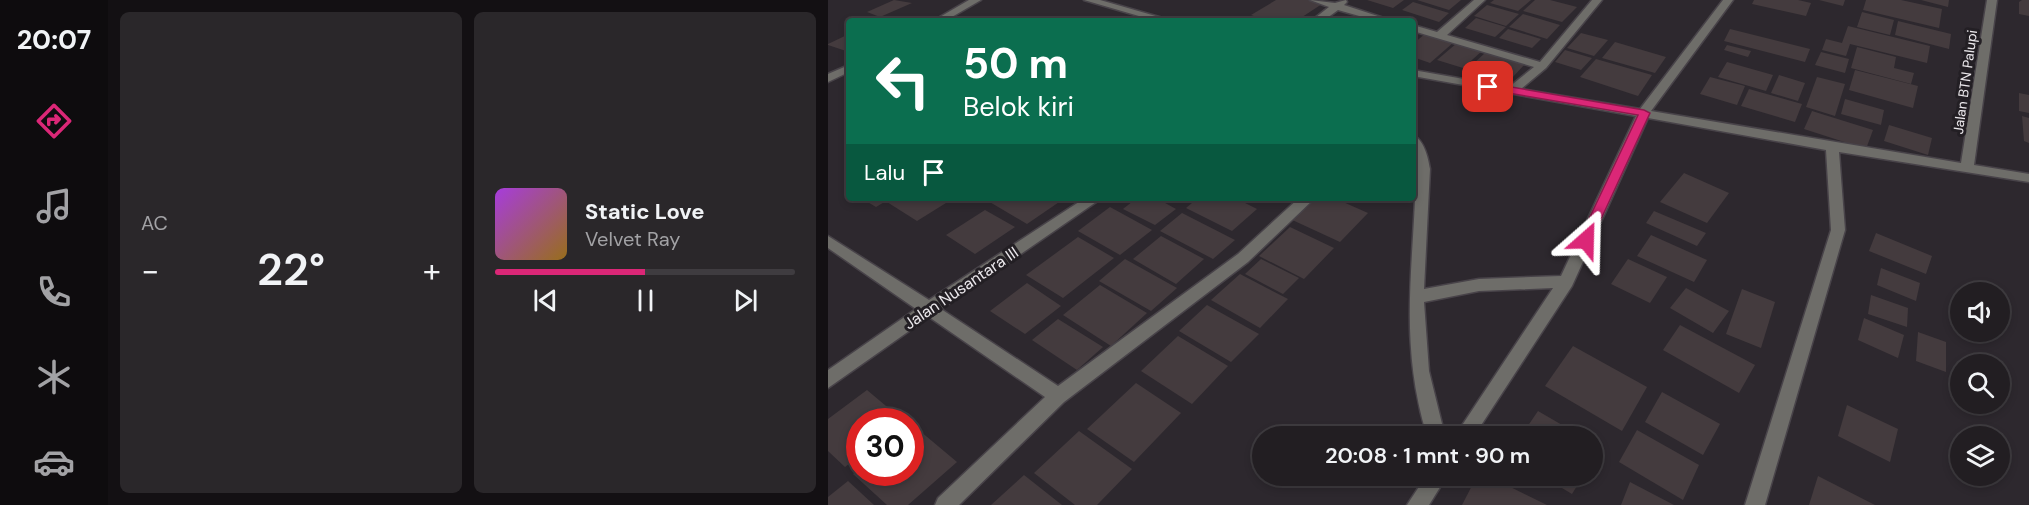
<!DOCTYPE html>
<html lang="id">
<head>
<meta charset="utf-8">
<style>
	:root { --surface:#221e22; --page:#2a272a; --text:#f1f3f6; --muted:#a2a2a5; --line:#3f3c40; --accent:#db2777 }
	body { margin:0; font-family:"DM Sans",sans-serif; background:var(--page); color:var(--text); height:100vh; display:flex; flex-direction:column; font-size:22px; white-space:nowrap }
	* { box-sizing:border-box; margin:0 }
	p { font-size:20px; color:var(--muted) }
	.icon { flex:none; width:33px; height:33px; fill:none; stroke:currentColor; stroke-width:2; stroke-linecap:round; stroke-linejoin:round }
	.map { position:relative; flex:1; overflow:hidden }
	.details { display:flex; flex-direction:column; gap:12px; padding:12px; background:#131013; width:720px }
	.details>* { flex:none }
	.guide { position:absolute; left:18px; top:18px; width:570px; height:183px; border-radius:6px; box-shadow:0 3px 9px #0003,0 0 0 2px var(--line); background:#0b6e4f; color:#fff; overflow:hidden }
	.tools { position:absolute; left:1122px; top:282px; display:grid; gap:12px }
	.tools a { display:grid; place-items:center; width:60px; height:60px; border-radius:50%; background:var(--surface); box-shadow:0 3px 9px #0003,0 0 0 2px var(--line); font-size:30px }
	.speed { position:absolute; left:18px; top:408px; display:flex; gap:12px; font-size:30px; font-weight:700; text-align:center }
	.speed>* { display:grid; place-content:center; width:78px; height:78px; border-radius:50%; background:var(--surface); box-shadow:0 3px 9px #0003,0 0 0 2px var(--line); line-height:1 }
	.speed .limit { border:9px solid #d22; background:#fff; color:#111 }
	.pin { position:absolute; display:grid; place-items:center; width:51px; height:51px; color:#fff; margin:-26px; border-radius:12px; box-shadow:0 3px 9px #0006 }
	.me { position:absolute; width:66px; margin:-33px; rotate:25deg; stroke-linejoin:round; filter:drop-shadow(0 0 4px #0008) }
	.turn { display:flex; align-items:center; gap:21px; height:126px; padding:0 18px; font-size:27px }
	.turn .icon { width:78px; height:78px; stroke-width:2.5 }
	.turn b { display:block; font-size:42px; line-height:51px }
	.then { display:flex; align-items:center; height:57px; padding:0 18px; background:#0003; gap:12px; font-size:22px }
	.big { font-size:45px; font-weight:600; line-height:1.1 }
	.details .tile { flex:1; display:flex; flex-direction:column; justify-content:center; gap:9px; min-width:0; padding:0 21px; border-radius:9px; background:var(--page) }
	.song { display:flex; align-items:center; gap:18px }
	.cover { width:72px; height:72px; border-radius:9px; background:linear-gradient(135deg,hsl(280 70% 55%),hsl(40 70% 35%)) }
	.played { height:6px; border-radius:3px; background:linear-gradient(90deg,var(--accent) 50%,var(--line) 50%) }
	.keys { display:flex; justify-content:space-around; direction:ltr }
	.heat { display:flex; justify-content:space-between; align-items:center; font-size:33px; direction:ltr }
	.details .tiles { flex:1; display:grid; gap:12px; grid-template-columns:repeat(2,1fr) }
	.trip { position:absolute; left:424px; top:426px; width:351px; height:60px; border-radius:30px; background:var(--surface); box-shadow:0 3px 9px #0003,0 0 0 2px var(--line); font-weight:600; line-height:60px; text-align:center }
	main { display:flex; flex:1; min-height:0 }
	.menu { display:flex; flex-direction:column; width:108px; justify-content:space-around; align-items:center; background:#0e0c0e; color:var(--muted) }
	.menu .icon { width:42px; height:42px }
	.menu .on { color:var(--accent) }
	.menu b { font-size:27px; color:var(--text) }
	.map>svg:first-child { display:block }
</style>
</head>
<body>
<main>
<nav class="menu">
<b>20:07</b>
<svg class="icon on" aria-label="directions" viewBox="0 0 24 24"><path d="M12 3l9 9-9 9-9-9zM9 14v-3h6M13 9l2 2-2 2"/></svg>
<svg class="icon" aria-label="music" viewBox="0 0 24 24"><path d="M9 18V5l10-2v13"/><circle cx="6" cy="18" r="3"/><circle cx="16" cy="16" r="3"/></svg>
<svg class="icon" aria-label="phone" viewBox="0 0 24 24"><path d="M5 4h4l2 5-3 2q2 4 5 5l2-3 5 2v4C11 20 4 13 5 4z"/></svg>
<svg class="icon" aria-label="climate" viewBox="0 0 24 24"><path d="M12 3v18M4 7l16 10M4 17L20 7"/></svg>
<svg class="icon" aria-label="car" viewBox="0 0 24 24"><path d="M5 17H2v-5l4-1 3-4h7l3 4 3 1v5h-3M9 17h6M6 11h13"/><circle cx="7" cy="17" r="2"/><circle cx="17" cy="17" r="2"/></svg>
</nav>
<section class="details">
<div class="tiles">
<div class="tile"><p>AC</p>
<div class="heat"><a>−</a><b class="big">22°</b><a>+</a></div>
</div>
<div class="tile">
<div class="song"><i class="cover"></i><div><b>Static Love</b><p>Velvet Ray</p></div></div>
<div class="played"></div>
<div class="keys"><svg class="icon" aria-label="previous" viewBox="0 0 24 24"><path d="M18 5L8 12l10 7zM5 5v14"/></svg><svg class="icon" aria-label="pause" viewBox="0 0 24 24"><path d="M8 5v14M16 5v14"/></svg><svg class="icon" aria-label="next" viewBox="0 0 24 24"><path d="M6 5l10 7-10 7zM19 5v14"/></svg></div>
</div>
</div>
</section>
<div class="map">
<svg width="1201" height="505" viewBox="0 0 1201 505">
	<rect width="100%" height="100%" fill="#2d282e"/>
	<g fill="#443b3e">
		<polygon points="66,0 84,3 52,17 39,12"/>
		<polygon points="448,0 483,0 494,4 468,21 440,21 423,15"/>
		<polygon points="539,0 576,0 565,8"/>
		<polygon points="589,0 633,0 621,10"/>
		<polygon points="666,0 703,0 690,11 662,3"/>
		<polygon points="707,0 722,0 749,7 734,22 695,11"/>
		<polygon points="926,0 970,0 983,3 978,16 924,4"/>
		<polygon points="991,0 1017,0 1015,6"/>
		<polygon points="1038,0 1073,0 1114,9 1111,28 1035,10"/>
		<polygon points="1093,0 1121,0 1120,7"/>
		<polygon points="1194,0 1201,0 1201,16 1191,14 1191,2"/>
		<polygon points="585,2 621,13 611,22 574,10"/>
		<polygon points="659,5 691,14 678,26 646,16"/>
		<polygon points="1034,12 1066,20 1062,35 1029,27"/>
		<polygon points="695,14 732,25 719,39 681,27"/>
		<polygon points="648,18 678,27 667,37 637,28"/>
		<polygon points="1070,21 1123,34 1121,49 1067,35"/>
		<polygon points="1020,26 1102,46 1099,63 1022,44 1018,56 994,50 998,39 1014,43"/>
		<polygon points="680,29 713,39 704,48 671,38"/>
		<polygon points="902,29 982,49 977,62 896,41"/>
		<polygon points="598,33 626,42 602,63 585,57 585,44"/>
		<polygon points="753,33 780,40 766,56 739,48"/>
		<polygon points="21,34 21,52 0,45 0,44"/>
		<polygon points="787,42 838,57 827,73 774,58"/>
		<polygon points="629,43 654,51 635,68 609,60"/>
		<polygon points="899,45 923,51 920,57 896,50"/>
		<polygon points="1029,47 1068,57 1066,68 1086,73 1083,84 1023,68"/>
		<polygon points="737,50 764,58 753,70 727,62"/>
		<polygon points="658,52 697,64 683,79 643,66"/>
		<polygon points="993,52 1021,59 1017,73 987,65"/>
		<polygon points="768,59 824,75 810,96 752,77"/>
		<polygon points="899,62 945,75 938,91 890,77"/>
		<polygon points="1027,70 1090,86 1085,108 1021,90"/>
		<polygon points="951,75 977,83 970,101 943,93"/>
		<polygon points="882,77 917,86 909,105 872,94"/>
		<polygon points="989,77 1017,84 1007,116 978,107"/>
		<polygon points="921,89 974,104 967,122 913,106"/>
		<polygon points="1191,93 1201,95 1201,113 1191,111"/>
		<polygon points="1017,99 1056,110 1053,125 1013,114"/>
		<polygon points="984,111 1045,130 1038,149 976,129"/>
		<polygon points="1194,116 1201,118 1201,143 1196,141"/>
		<polygon points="1061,125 1104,138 1100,155 1056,141"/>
		<polygon points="856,173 901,193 879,223 832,202"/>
		<polygon points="33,198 63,198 48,207"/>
		<polygon points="66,198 126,198 89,221 59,202"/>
		<polygon points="155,198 237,198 199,224"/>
		<polygon points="309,198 328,198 348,209 327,225 295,209"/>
		<polygon points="370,198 407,198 429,209 404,231 358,208"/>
		<polygon points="482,198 506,198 540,213 512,242 460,218"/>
		<polygon points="282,207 324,230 292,255 250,231"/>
		<polygon points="157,210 187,227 147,254 118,235"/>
		<polygon points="826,211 878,233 869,246 818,223"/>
		<polygon points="354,213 407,240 385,259 332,231"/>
		<polygon points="462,227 506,248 476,279 431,256"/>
		<polygon points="1048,233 1104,256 1098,274 1041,251"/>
		<polygon points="823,235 879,260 866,282 809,256"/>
		<polygon points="333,236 376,259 348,284 305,259"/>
		<polygon points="250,237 286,258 235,298 198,275"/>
		<polygon points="297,259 349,288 323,311 271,281"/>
		<polygon points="433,259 471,278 455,294 417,274"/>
		<polygon points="800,259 839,277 822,303 783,284"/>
		<polygon points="1053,268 1092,283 1088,301 1049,285"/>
		<polygon points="412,274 460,299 432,328 383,300"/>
		<polygon points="199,283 233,306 197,334 162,311"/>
		<polygon points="272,285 319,313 283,346 235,315"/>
		<polygon points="858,288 901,311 885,333 842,308"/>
		<polygon points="914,289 947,302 933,348 898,334"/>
		<polygon points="1043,295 1080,308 1079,327 1040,314"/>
		<polygon points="379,305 431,334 403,362 351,331"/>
		<polygon points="1036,318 1076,335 1070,358 1030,340"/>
		<polygon points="230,319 275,347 249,370 204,340"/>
		<polygon points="852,325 927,365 911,393 835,350"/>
		<polygon points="1090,332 1118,342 1118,372 1088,361"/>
		<polygon points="350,336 400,366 364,404 313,371"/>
		<polygon points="745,346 819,387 794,431 717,386"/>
		<polygon points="308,383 353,413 306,462 259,429"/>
		<polygon points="39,390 77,422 32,422 32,455 17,467 0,451 0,419"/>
		<polygon points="834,392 892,424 875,455 817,422"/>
		<polygon points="1019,405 1070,429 1062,462 1010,436"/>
		<polygon points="710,411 753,436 693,436"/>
		<polygon points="86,426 129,462 80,505 59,505 25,474 32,469 32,472 82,472 82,429"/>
		<polygon points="809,430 871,465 855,500 791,462"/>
		<polygon points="251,431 304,469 269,505 247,505 206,473"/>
		<polygon points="196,475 234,505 163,505"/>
		<polygon points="649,476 660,476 719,505 634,505"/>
		<polygon points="714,476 755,476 744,494"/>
		<polygon points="990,476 1047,505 981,505"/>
		<polygon points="20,481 46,505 0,505 0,497"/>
		<polygon points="802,482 846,505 793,505"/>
	</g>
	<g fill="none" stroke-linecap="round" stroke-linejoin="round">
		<g stroke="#484349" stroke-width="3">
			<g id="street">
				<polygon points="141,0 153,0 117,21 105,21"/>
				<polygon points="256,0 272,0 345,21 328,21"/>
				<polygon points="482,0 507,3 518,0 519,2 516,5 565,21 549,21 510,10 495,21 483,21 501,7"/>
				<path d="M646,0h11l-38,35 93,27 52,-62h10l-56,68 -25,21 119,20 83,-109h10l-82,111 310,52 26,-163h10l-23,165 55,9v8l-190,-30 6,78 -80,275h-20l86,-275 -5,-80 -178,-32 -76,168 -98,150h-19l98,-148 -74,3 -55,11 5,69 16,65h-18c-29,-94 -13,-170 -11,-264 0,-13 -3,-24 -3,-37 11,5 15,22 17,34l-6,120 55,-10 82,-3 75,-160 -223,-40v-6l96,17 25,-20 -121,-36v-6l24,7z"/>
				<polygon points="21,65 21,72 0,82 0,74"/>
				<polygon points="257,198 274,198 113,309 230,386 410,254 471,198 487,198 420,262 236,402 131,505 107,505 110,498 217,397 101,317 0,388 0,370 88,309 0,248 0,236 101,300"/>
				<polygon points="598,476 619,476 601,505 579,505"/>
			</g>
		</g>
		<use href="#street" fill="#6e6d69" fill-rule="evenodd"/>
	</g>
	<polygon fill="#db2777" stroke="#8e194d" stroke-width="1.5" points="660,83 816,110 822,113 762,243 753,243 751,240 810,115 656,89 656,84"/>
	<g text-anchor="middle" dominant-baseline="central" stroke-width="6" stroke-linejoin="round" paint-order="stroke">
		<g font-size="14" fill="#ebe8ec" stroke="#231f24">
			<text transform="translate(1137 82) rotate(-82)">Jalan BTN Palupi</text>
		</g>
		<g font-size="16" fill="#ebe8ec" stroke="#231f24">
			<text transform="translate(133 288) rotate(-34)">Jalan Nusantara III</text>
		</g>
	</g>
</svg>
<div class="tools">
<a><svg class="icon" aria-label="sound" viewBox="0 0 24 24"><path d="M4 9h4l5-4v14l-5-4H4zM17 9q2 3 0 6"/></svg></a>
<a><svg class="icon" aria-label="search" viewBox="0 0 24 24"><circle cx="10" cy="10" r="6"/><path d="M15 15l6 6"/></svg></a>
<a><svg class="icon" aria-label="layers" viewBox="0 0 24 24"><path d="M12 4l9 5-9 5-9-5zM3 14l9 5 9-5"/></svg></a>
</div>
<div class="speed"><div class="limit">30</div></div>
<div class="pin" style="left:660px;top:87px;background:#d93025"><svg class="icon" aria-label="arrive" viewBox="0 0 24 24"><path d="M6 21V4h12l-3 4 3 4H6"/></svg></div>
<svg class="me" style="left:758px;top:240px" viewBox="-20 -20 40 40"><path d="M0-17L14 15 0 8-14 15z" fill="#db2777" stroke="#fff" stroke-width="4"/></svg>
<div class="trip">20:08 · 1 mnt · 90 m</div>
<div class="guide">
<div class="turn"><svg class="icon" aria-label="left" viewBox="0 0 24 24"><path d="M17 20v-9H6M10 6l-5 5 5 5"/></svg><div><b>50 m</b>Belok kiri</div></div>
<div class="then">Lalu<svg class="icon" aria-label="arrive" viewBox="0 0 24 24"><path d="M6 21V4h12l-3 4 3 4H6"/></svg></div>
</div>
</div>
</main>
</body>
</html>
